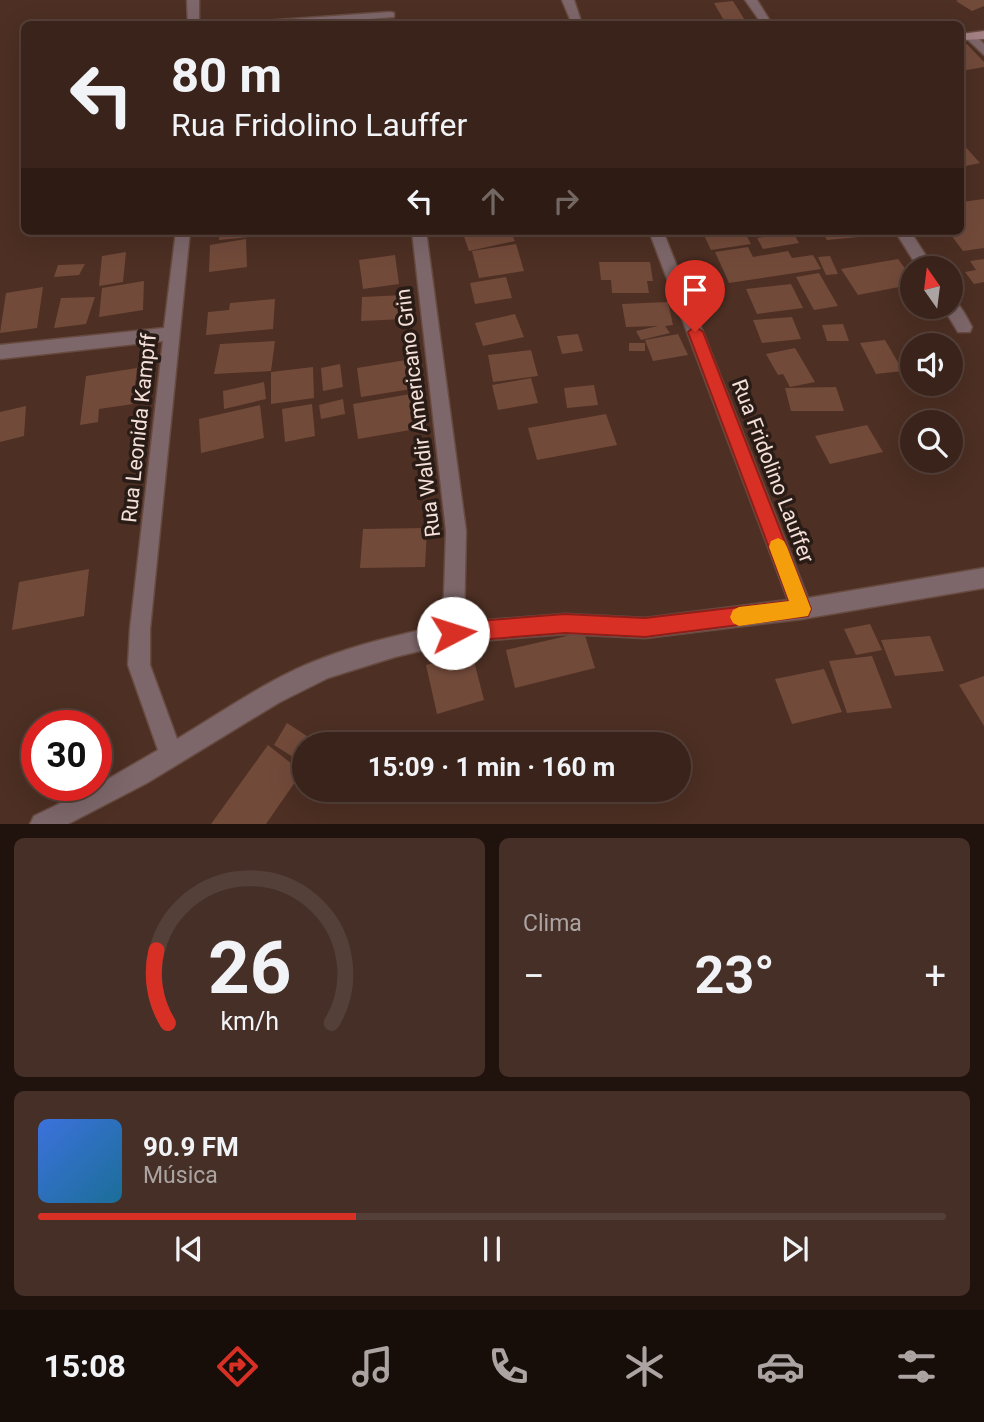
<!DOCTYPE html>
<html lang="pt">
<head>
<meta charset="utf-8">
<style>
	:root { --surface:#3a231a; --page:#452f27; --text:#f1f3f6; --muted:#aba4a2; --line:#544039; --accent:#d93025 }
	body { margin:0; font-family:Roboto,sans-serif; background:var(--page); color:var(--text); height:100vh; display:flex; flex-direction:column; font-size:26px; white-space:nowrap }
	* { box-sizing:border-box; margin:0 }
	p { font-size:23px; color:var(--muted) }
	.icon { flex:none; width:38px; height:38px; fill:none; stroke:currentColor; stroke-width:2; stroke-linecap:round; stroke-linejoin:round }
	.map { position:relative; height:824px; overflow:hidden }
	.sheet { display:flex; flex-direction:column; gap:14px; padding:14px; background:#20130e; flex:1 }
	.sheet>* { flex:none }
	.banner { position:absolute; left:21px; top:21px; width:943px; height:214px; border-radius:10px; box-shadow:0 7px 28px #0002,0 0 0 2px var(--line); background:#3a231a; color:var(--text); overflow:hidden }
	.needle { width:46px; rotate:346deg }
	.tools { position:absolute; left:900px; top:256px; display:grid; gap:14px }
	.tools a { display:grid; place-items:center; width:63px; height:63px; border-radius:50%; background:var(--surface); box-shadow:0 7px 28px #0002,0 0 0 2px var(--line); font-size:35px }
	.speed { position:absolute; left:21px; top:710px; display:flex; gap:14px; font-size:35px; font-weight:700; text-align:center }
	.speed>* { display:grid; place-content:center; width:91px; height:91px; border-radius:50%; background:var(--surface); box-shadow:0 7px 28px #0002,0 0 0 2px var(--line); line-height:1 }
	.speed .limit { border:10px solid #d22; background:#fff; color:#111 }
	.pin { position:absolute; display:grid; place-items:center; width:60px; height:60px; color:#fff; margin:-72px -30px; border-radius:50% 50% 50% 0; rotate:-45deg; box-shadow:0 0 7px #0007 }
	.pin .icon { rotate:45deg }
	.me { position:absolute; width:77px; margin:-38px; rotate:85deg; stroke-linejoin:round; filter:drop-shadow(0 0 5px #0008) }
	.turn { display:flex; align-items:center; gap:24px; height:147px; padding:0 35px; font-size:32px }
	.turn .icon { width:91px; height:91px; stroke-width:2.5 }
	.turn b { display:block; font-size:49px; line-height:60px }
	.lanes { display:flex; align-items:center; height:66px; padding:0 35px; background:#0003; justify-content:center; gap:35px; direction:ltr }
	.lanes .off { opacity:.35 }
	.big { font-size:52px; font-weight:700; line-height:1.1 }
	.sheet .card { flex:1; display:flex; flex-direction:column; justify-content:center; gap:10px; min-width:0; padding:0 24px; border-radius:10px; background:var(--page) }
	.sheet .dial { align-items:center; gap:0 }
	.dial svg { height:182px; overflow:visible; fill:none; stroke:var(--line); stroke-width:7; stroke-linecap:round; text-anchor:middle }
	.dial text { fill:var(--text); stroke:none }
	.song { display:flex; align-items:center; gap:21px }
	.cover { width:84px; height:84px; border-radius:10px; background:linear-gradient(135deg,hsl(220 70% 55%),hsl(200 70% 35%)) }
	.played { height:7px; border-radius:4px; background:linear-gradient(90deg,var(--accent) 35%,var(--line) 35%) }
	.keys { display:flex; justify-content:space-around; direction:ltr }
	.heat { display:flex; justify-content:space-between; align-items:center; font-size:38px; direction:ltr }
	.sheet .tiles { flex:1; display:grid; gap:14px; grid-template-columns:1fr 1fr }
	.card:last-child { grid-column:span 2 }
	.trip { position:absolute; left:292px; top:732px; width:399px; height:70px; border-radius:35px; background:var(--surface); box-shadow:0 7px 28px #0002,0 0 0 2px var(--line); font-weight:700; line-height:70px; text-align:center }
	.dock { display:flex; height:112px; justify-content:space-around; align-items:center; background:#170e0a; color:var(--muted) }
	.dock .icon { width:49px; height:49px }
	.dock .active { color:var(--accent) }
	.dock b { font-size:32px; color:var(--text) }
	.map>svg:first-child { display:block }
</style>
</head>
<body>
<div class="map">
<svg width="984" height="824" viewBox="0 0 984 824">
	<rect width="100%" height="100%" fill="#4d2f23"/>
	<g fill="#724a3a">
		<polygon points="958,0 984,0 984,6 972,11 956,1"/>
		<polygon points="733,1 746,22 752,21 754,24 726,24 714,3"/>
		<polygon points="967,44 984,62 984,67 961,71 961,45"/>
		<polygon points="962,143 980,163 961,167"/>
		<polygon points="984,199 984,248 963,251 948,231 961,231 961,202"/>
		<polygon points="220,231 270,231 270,235 219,240"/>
		<polygon points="462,231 510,231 515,241 469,251"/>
		<polygon points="702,231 744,231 751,244 711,250"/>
		<polygon points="777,231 792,231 799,243 763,249 757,238 779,235"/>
		<polygon points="822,231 879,231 881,235 827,240"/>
		<polygon points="246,239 247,267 209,272 210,245"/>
		<polygon points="516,244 524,271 479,278 472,251"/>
		<polygon points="748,247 753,257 788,251 792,258 813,255 821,269 729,283 715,252"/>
		<polygon points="126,252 123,282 99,286 102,256"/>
		<polygon points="395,255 399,284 363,289 359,260"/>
		<polygon points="830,256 838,274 826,275 818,257"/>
		<polygon points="898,259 912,278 912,295 905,296 899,287 858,295 841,269"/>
		<polygon points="984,259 984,282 974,284 965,272 976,270 970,261"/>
		<polygon points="599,262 650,262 653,281 647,281 649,293 612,293 611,280 601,280"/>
		<polygon points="85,264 79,275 54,277 58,265"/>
		<polygon points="819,273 838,306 814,310 796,277"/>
		<polygon points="506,277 512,298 475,304 470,283"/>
		<polygon points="144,281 143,310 99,317 102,288"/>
		<polygon points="791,284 803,308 757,314 746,289"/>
		<polygon points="43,287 37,328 0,333 6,293"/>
		<polygon points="404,295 404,319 361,321 362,297"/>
		<polygon points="95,297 86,324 54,328 61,298"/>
		<polygon points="275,299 273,329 206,335 208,312 229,310 230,303"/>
		<polygon points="668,302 673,325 665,326 670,333 641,340 636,331 658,326 626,327 622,304"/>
		<polygon points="515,314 524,337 483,346 475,323"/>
		<polygon points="792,317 801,339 762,343 753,320"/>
		<polygon points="843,324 849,341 827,341 822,325"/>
		<polygon points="578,334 583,351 562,354 557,336"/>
		<polygon points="678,334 688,355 653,361 645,340"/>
		<polygon points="885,340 903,371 876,374 860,343"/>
		<polygon points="275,341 271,371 214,374 220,344"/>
		<rect x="629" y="343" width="16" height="8"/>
		<polygon points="795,348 815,382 790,387 783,374 778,375 766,354"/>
		<polygon points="531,350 538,376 493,382 488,355"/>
		<polygon points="412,359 418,388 361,397 357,368"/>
		<polygon points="340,364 343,387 323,391 321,368"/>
		<polygon points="313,367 314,398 271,404 271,372"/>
		<polygon points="137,368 133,404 99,409 98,422 80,425 86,376"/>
		<polygon points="531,378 538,403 498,410 492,385"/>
		<polygon points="264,382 266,399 224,409 223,391"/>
		<polygon points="594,385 598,405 567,408 564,388"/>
		<polygon points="836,387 844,411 791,411 785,388"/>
		<polygon points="416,393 422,428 358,439 353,404"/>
		<polygon points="343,399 345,414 321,419 319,405"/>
		<polygon points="312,404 315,436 285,442 282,409"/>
		<polygon points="260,405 264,438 201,453 199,419"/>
		<polygon points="26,406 24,436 0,442 0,412"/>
		<polygon points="606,414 617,445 537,460 528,428"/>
		<polygon points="867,425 883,452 830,464 815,436"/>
		<polygon points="427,528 425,567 360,568 363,529"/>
		<polygon points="89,569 84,616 12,630 19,582"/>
		<polygon points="870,624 882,650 856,655 844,629"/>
		<polygon points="584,632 595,668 515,688 506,650"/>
		<polygon points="930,636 944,671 895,676 881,640"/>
		<polygon points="472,653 484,700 437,714 426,665"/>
		<polygon points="872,656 892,708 847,713 829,661"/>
		<polygon points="824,669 842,712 792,724 775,679"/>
		<polygon points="984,676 984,726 959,685"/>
		<polygon points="287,723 319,744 304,744 304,764 274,745"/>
		<polygon points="268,745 302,772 266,824 211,824"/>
	</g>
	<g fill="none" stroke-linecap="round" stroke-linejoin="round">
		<g stroke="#684b40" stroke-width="3">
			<g id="street">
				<polygon points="187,0 199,0 199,24 188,24"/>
				<polygon points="562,0 574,0 582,24 572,24"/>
				<polygon points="745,0 757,0 772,24 762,24"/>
				<polygon points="390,12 394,13 394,17 305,24 258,24 264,21"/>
				<polygon points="967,35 975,35 984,44 984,55 967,39"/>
				<path d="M176,231h14l-40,398v36l27,74c47,-28 94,-62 146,-81 39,-15 80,-24 120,-33l3,-94 -34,-300h14l40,300 -2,91 101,-8 80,4 143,-18 -139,-369h14l145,367 176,-30v20l-182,31 -157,19 -80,-4 -112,9 -58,14 -67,21 -48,24 -133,81 -79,41h-38l4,-8 62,-30 62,-36 -30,-85 2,-36 33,-288 -163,18v-14l164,-17z"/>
				<polygon points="895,231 910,231 934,268 918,268"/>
				<path d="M950,299c10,3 17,19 22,28l-2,5h-12l-14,-23 -1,-3h7z"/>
			</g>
		</g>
		<g stroke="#684b40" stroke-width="3">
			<polygon id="secondary" points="984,31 984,39 961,40 961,34"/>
		</g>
		<use href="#street" fill="#7d676a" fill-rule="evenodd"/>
		<use href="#secondary" fill="#a38185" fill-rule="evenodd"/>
	</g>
	<polygon fill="#d93025" stroke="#8d1f18" stroke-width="2" points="695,326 703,332 811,609 808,616 645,637 565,633 453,642 447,640 444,633 447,626 453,623 565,614 645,618 789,601 688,332"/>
	<polygon fill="#f59e0b" points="778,538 784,541 787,547 811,609 808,616 739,626 733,623 730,617 733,610 739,607 789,601 769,547 771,541"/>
	<g text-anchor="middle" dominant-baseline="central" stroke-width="7" stroke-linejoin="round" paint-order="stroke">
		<g font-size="21" fill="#f4e0d8" stroke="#291b16">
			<text transform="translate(418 413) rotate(-97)">Rua Waldir Americano Grin</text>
			<text transform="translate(139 428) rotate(-84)">Rua Leonida Kampff</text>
			<text transform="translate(773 471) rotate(69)">Rua Fridolino Lauffer</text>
		</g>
	</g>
</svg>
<div class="tools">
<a><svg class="needle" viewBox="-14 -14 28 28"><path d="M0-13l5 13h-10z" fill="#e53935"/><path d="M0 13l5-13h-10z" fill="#aba4a2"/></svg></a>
<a><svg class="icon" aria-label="sound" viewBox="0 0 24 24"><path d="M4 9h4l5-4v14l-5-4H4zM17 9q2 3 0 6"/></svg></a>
<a><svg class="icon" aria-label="search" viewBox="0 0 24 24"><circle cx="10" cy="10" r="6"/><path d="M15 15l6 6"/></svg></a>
</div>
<div class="speed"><div class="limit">30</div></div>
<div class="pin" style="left:695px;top:332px;background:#d93025"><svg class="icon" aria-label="arrive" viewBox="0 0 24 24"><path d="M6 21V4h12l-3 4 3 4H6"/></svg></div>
<svg class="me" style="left:453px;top:633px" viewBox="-20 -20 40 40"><circle r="19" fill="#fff"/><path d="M0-13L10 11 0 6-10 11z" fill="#d93025"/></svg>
<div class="trip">15:09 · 1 min · 160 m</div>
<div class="banner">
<div class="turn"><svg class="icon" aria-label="left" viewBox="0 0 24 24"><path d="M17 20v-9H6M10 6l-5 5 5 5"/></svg><div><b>80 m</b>Rua Fridolino Lauffer</div></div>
<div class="lanes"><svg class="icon" aria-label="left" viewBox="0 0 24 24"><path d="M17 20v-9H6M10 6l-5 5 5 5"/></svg><svg class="icon off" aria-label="ahead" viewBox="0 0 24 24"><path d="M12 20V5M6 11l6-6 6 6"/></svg><svg class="icon off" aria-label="right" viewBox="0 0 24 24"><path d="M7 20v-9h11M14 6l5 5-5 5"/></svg></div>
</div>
</div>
<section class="sheet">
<div class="tiles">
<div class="card dial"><svg viewBox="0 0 100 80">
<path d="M14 69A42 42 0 1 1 86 69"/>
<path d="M14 69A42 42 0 0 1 9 37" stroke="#d93025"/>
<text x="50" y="56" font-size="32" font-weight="700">26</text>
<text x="50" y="72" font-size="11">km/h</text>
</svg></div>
<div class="card"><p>Clima</p>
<div class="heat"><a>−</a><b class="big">23°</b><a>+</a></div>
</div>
<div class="card">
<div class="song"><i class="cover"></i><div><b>90.9 FM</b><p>Música</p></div></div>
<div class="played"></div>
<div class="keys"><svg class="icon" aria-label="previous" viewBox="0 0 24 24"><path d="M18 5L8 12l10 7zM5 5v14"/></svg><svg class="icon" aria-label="pause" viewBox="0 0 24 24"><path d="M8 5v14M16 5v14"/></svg><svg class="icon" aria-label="next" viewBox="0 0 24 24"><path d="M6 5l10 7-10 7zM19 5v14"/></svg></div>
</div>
</div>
</section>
<nav class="dock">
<b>15:08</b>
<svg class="icon active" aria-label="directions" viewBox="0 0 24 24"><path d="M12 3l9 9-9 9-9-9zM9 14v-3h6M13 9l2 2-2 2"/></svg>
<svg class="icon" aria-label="music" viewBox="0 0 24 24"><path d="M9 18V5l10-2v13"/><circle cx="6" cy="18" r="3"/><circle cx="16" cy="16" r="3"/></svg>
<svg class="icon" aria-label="phone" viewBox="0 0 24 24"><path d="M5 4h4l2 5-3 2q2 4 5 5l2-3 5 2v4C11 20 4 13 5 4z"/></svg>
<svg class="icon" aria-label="climate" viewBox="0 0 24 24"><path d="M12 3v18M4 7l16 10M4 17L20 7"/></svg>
<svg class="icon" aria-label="car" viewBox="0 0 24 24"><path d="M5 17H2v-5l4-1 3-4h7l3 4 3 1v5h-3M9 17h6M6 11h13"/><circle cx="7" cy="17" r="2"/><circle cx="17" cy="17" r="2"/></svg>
<svg class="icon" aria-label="filters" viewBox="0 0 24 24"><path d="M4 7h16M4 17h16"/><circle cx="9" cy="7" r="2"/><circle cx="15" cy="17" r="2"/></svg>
</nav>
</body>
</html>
